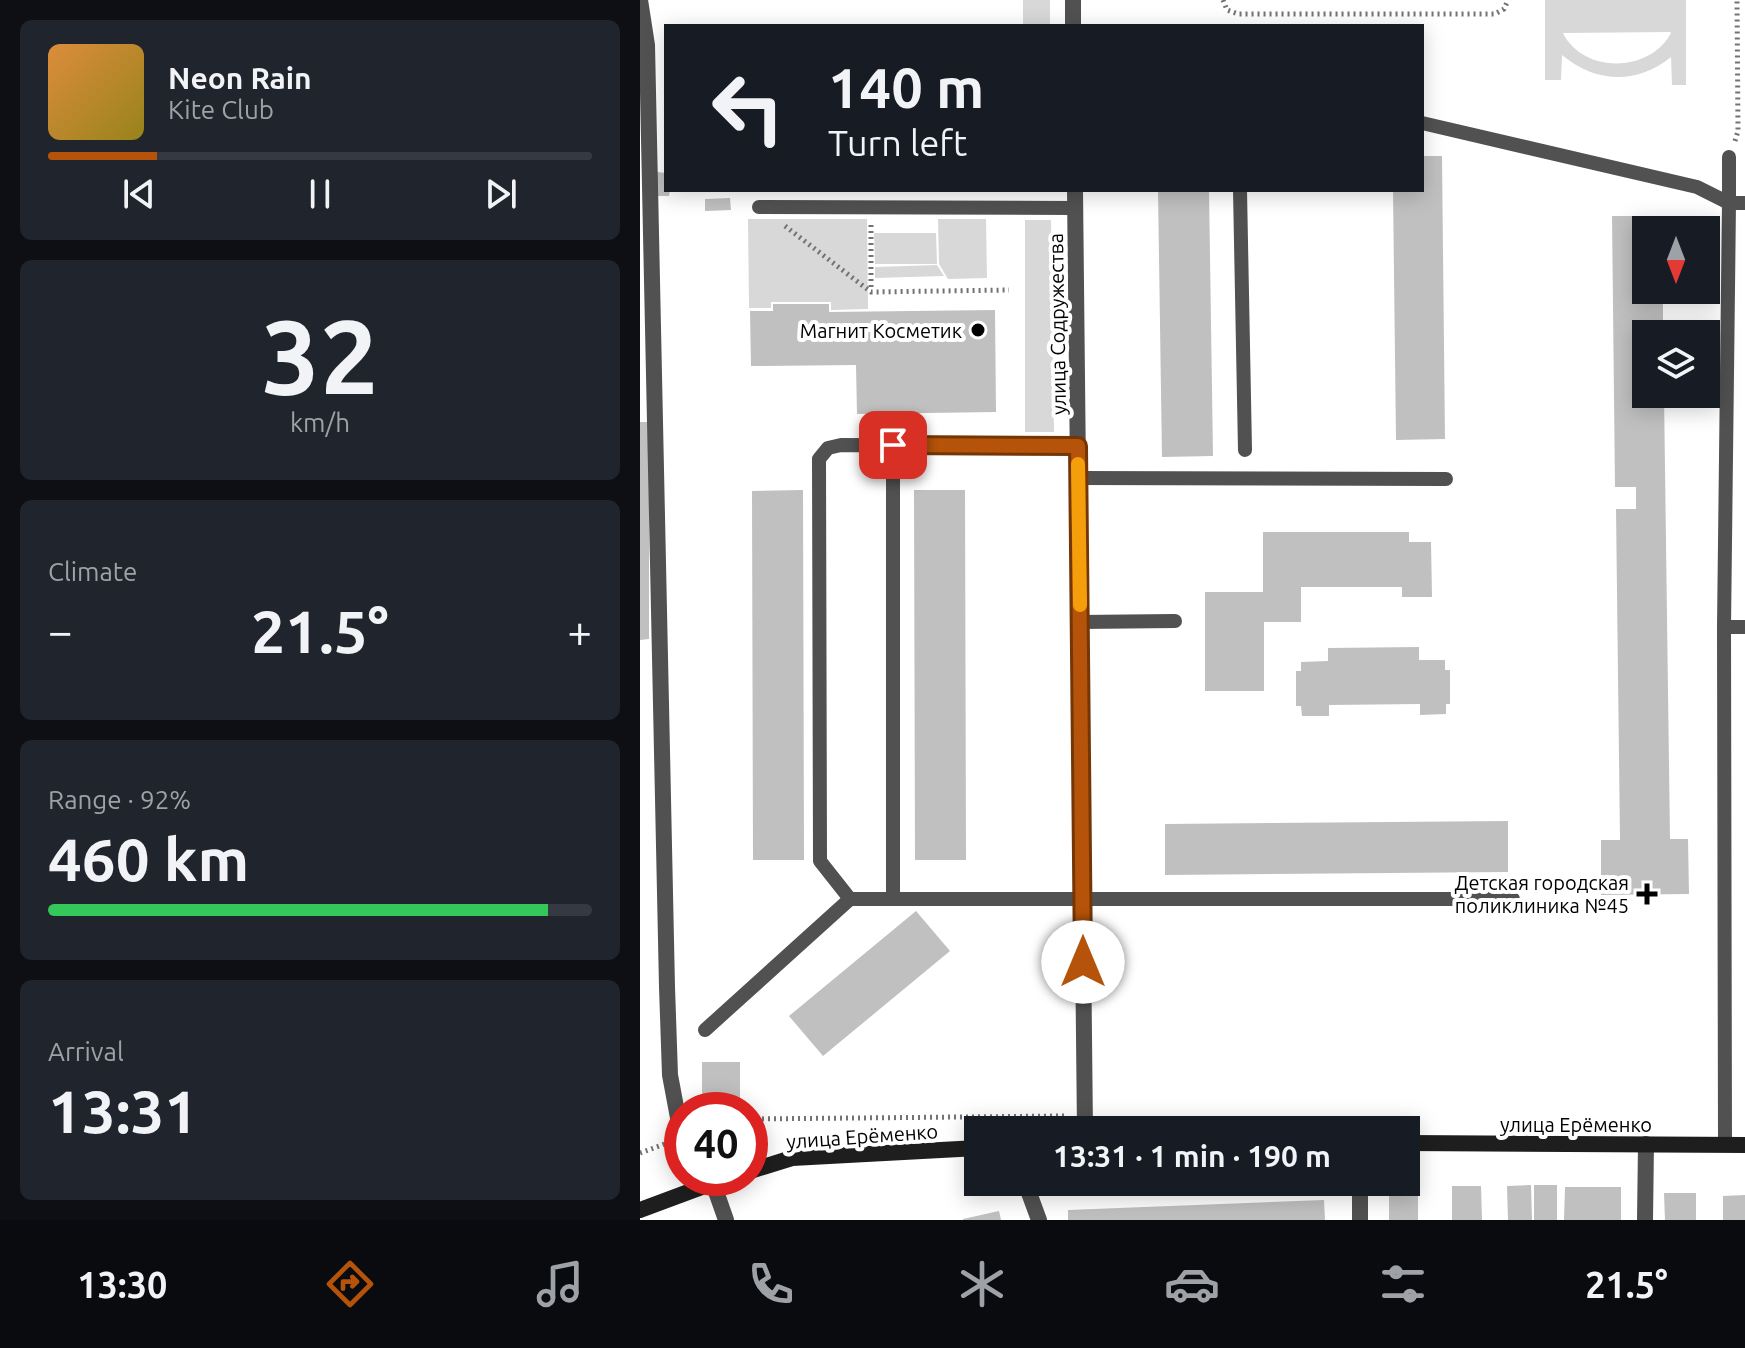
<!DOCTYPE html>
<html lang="en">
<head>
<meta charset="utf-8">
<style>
	:root { --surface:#171b24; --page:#20242c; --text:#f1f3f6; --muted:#9ea1a6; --line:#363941; --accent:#b45309 }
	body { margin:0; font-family:Ubuntu,sans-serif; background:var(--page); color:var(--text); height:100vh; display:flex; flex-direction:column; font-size:30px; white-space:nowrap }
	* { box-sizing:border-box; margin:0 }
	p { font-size:26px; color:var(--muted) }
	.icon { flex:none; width:44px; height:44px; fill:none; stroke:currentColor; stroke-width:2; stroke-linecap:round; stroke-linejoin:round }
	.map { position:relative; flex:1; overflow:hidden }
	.side { display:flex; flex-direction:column; gap:20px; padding:20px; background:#0d0f14; width:640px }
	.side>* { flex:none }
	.top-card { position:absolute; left:24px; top:24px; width:760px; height:168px; border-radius:0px; box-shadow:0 4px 20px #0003; background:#171b24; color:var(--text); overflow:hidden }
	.needle { width:52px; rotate:180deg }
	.buttons { position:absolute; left:992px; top:216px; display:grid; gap:16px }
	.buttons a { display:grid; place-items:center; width:88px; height:88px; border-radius:0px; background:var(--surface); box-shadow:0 4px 20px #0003; font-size:40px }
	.speed { position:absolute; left:24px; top:1092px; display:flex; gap:16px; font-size:40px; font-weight:700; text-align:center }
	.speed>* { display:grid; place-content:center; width:104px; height:104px; border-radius:50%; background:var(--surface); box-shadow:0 4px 20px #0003; line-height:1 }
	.speed .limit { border:12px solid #d22; background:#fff; color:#111 }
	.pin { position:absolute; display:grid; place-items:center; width:68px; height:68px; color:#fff; margin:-34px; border-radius:16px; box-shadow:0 4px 12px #0006 }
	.me { position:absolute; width:88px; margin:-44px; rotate:0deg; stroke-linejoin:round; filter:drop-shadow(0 0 6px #0008) }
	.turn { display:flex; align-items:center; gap:28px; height:168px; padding:0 32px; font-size:36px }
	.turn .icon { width:104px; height:104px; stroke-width:2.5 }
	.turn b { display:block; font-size:56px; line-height:68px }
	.big { font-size:60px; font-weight:700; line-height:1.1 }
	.side .widget { flex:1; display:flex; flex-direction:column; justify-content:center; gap:12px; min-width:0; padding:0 28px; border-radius:12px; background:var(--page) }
	.side .dial { align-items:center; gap:0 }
	.dial b { font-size:104px; line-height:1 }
	.song { display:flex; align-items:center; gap:24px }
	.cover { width:96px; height:96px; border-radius:12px; background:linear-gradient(135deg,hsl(30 70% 55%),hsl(50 70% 35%)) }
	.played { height:8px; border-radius:4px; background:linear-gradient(90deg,var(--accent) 20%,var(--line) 20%) }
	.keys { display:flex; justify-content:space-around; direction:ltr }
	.heat { display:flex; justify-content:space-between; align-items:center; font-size:44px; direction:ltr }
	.charge { height:12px; border-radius:6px; background:linear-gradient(90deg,#34c759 92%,var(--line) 0) }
	.trip { position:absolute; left:324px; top:1116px; width:456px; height:80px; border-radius:0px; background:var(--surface); box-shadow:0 4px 20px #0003; font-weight:700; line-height:80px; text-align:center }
	.tabs { display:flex; height:128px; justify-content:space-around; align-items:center; background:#090b0e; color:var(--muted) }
	.tabs .icon { width:56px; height:56px }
	.tabs .on { color:var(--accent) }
	.tabs b { font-size:36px; color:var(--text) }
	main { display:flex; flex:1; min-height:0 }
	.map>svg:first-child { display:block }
</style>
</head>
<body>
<main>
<section class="side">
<div class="widget">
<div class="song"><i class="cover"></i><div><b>Neon Rain</b><p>Kite Club</p></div></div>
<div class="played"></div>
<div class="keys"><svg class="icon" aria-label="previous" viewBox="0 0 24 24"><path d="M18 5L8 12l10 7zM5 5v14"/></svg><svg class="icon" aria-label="pause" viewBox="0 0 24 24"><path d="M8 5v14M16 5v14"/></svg><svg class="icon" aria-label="next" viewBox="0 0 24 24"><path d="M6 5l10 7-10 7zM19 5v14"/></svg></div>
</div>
<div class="widget dial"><b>32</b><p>km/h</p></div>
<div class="widget"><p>Climate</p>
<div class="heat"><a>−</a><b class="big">21.5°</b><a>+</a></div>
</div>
<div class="widget"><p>Range · 92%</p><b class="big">460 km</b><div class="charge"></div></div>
<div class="widget"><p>Arrival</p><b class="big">13:31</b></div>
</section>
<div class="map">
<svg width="1105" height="1220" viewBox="0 0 1105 1220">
	<rect width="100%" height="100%" fill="#fff"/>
	<g fill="#d8d8d8" fill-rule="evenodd">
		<rect x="383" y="0" width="27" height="26"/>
		<path d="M905,0h141v85h-14l-1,-28c-34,28 -76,26 -109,-2l-1,25h-16zM923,33l107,-1 1,1c-21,40 -88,41 -108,0z"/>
		<polygon points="108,219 227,219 228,309 191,310 191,302 131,302 131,308 109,308"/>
		<polygon points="298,219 346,219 347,278 308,279 299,264"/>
		<polygon points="385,220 411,220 414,432 385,432"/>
		<polygon points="234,233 296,233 297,264 235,264"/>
		<polygon points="297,265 304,276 235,278 235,267"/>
	</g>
	<g fill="#c0c0c0">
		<polygon points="782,156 802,156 805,439 756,440 753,190 782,190"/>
		<polygon points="17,172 26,173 26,190 30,190 29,196 16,196"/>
		<polygon points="518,190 569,190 573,456 522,457"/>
		<polygon points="90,198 91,210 65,211 65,199"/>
		<polygon points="972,216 1022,216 1022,230 1006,230 1006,290 1023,290 1023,334 1006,334 1006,394 1024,394 1030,839 1048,839 1049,894 961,895 961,840 980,840 976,509 996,509 996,487 975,487"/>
		<polygon points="133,304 189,304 189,312 355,310 356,412 217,414 216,365 111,366 110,311 133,311"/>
		<polygon points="0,422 9,422 9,639 0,640"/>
		<polygon points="163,490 164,860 113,860 112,491"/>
		<polygon points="274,490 325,490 326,860 275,860"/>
		<polygon points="623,532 769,532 769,542 791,542 792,597 762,597 762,587 661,587 661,622 624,622 624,691 565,691 565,592 623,592"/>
		<polygon points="779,647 779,660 805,660 805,670 810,670 810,704 806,704 806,714 780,715 780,704 689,705 689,716 662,716 661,706 656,706 656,671 661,671 661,662 688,661 688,648"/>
		<polygon points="868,821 868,872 525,875 525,824"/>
		<polygon points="276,911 310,951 183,1056 149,1016"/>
		<rect x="62" y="1062" width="38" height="41"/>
		<polygon points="891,1185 892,1220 868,1220 867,1186"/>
		<rect x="894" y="1185" width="23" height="35"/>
		<polygon points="812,1186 841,1186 842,1220 812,1220"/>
		<polygon points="925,1187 981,1187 981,1220 924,1220"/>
		<rect x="749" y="1192" width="29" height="28"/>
		<polygon points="1024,1193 1056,1193 1056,1220 1025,1220"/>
		<polygon points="1105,1195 1105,1220 1083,1220 1083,1196"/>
		<polygon points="684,1200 685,1220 428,1220 428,1210"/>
		<polygon points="359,1211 361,1220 323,1220 323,1219"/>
	</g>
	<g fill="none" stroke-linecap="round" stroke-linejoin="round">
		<g stroke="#737373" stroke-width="5" stroke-dasharray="2 4" stroke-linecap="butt">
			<polyline points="583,0 587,10 598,14 855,14 864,9 868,0"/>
			<polyline points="1095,141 1098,131 1097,0"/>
			<polyline points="231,225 231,291"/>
			<polyline points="145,226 231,292 369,290"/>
			<polyline points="110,1119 425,1116"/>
			<polyline points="0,1153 25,1144"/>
		</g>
		<g stroke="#515151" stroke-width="14">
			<polyline points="782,123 1057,187 1089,203 1089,157"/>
			<polyline points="600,190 605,450"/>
			<polyline points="119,207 435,208"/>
			<polyline points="253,445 253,899"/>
			<polyline points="438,478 806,479"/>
			<polyline points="440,622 535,621"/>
			<polyline points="1084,627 1105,627"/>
			<polyline points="210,899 180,861 179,459 188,448 201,445 438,446"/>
			<polyline points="65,1030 210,899 873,899"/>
			<polyline points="1085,1145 1084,627 1089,203 1105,203"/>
		</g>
		<g stroke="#515151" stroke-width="16">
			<polyline points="0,0 7,45 27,987 30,1075 42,1139"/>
			<polyline points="385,1182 399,1220"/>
			<polyline points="73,1183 86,1220"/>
			<polyline points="720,1220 720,1182"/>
			<polyline points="1005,1220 1006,1144"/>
		</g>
		<g stroke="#515151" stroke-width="16">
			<polyline points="433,0 433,26"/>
			<polyline points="435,190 445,1130"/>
		</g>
		<g stroke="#1e1e1e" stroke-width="16">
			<polyline points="766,1143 1105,1145"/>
			<polyline points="110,1171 152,1158 338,1148"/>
			<polyline points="0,1210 86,1178"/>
		</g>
	</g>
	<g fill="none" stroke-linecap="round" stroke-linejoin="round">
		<g stroke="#753606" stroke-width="20">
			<polyline id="route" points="253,445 438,446 443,962"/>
		</g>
		<use href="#route" stroke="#b45309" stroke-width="14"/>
		<polyline stroke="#f59e0b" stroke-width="14" points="438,464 440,605"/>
	</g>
	<g fill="#000" stroke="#fff" stroke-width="3">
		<circle cx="338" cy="330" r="8"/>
		<path d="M1003 882h8v8h8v8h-8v8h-8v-8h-8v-8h8z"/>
	</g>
	<g text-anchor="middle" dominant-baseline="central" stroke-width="8" stroke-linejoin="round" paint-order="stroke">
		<g font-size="20" fill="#000" stroke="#fff">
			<text transform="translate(417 324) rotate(-91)">улица Содружества</text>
			<text x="936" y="1124">улица Ерёменко</text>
			<text transform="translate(222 1136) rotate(-4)">улица Ерёменко</text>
		</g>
		<g font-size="20" fill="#000" stroke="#fff" text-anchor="end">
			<text x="322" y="330">Магнит Косметик</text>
			<text x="989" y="882">Детская городская<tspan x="989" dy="23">поликлиника №45</tspan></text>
		</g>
	</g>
</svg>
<div class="buttons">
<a><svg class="needle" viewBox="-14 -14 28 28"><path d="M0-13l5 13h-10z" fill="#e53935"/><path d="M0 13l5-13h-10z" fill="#9ea1a6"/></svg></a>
<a><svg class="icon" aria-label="layers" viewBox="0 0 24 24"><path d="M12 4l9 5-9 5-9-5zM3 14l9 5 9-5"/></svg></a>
</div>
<div class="speed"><div class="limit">40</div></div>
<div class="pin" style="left:253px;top:445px;background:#d93025"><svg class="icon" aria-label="arrive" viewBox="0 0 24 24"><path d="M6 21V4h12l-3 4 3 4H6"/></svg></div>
<svg class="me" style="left:443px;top:962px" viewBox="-20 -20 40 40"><circle r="19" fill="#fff"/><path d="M0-13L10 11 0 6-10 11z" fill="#b45309"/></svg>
<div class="trip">13:31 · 1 min · 190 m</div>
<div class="top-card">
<div class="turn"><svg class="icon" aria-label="left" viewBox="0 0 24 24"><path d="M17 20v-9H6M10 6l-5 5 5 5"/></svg><div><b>140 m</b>Turn left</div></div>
</div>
</div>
</main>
<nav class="tabs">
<b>13:30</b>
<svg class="icon on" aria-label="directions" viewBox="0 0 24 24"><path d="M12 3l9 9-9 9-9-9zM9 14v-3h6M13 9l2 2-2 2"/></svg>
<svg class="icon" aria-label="music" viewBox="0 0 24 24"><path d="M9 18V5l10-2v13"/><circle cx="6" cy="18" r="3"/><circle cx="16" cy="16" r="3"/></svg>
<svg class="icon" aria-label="phone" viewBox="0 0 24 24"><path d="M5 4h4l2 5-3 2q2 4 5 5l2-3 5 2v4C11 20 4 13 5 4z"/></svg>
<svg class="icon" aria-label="climate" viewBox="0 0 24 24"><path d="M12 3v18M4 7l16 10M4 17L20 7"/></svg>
<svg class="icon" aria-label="car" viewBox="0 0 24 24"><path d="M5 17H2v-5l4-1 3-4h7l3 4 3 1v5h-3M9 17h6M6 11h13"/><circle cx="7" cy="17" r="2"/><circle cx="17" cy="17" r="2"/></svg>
<svg class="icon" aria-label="filters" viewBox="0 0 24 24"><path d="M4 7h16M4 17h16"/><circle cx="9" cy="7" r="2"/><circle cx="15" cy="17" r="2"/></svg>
<b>21.5°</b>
</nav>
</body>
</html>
